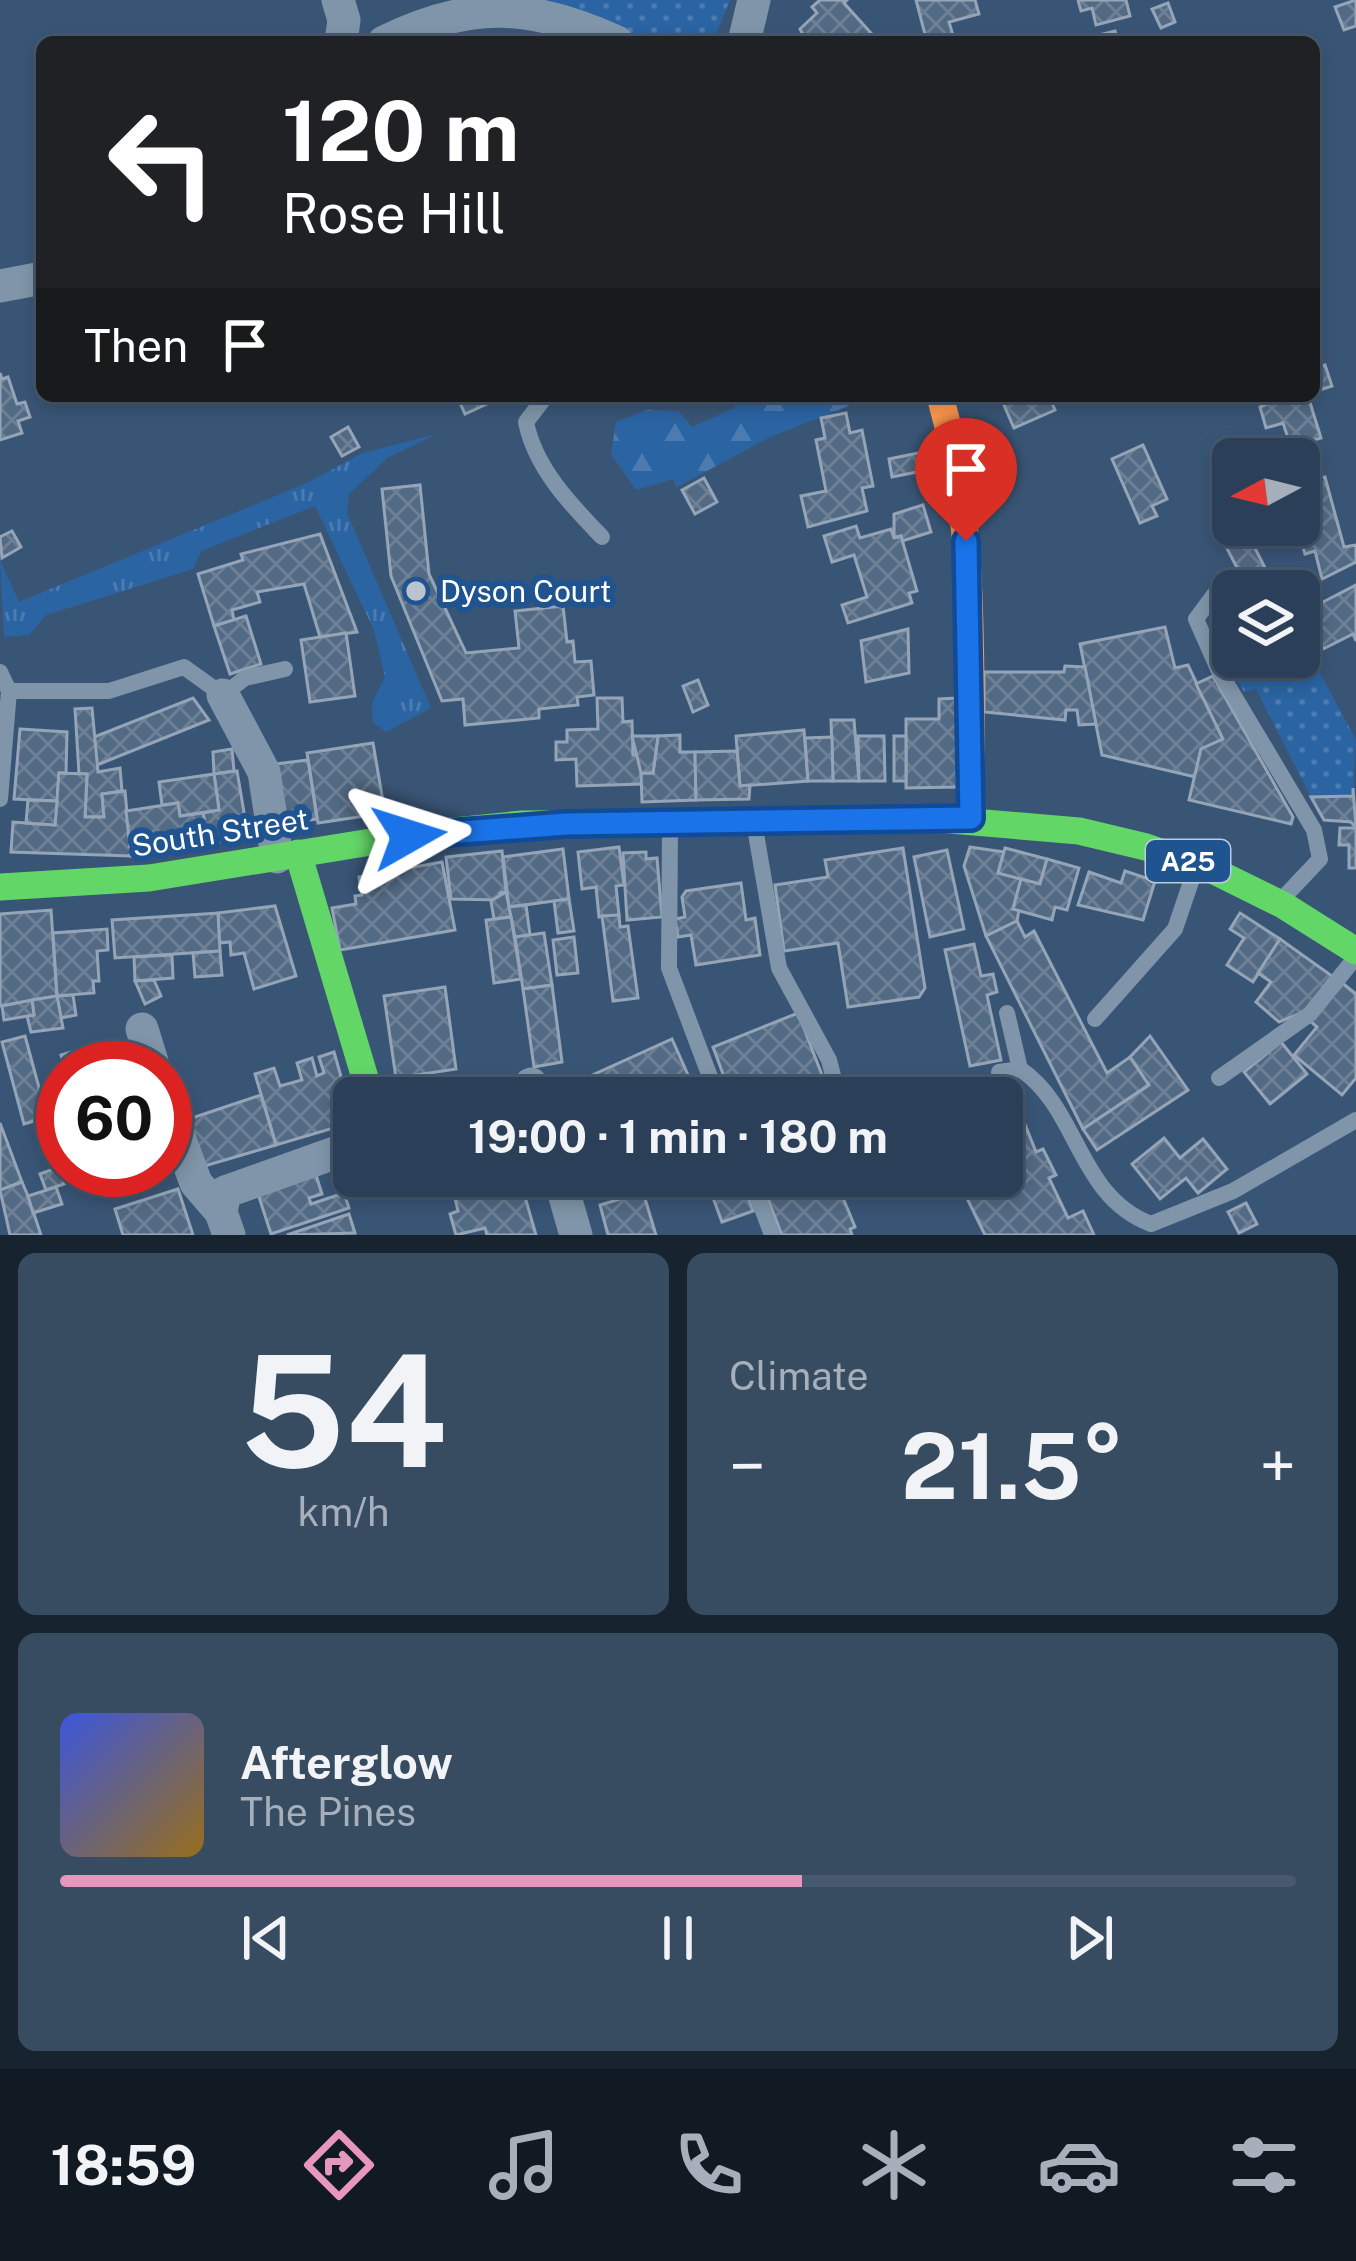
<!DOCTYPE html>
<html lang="en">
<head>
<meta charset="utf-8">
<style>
	:root { --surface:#2b4058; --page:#374b61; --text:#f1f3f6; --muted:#a6afba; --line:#47596e; --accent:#e797bd }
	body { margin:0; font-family:"Public Sans",sans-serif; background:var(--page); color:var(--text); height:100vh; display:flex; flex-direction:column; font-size:45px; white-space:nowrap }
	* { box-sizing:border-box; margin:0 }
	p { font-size:39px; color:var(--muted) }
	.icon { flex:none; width:66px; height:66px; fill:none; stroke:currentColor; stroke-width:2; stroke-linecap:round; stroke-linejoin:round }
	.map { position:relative; height:1235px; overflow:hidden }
	.drawer { display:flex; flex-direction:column; gap:18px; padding:18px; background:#182330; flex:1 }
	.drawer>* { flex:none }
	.top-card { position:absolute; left:36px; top:36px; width:1284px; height:366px; border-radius:18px; box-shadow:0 6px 18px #0003,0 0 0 3px var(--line); background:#202124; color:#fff; overflow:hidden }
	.needle { width:78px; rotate:263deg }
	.tools { position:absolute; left:1212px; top:438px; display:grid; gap:24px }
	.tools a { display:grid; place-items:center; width:108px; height:108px; border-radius:18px; background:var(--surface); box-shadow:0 6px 18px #0003,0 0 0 3px var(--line); font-size:60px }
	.speed { position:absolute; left:36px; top:1041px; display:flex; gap:24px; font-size:60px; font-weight:700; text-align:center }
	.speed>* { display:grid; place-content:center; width:156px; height:156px; border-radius:50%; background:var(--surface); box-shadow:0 6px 18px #0003,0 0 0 3px var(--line); line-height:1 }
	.speed .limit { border:18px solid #d22; background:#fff; color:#111 }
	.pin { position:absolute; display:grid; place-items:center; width:102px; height:102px; color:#fff; margin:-123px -51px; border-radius:50% 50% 50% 0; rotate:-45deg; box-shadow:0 0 12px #0007 }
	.pin .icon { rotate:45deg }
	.me { position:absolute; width:132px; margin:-66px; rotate:84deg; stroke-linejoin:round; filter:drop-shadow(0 0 9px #0008) }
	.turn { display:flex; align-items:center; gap:42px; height:252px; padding:0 48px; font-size:54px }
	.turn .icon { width:156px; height:156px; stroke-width:2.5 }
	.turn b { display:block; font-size:84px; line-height:102px }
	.then { display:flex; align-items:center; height:114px; padding:0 48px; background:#0003; gap:24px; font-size:45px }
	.big { font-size:90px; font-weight:700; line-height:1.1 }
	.drawer .card { flex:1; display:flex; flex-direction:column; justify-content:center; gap:18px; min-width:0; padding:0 42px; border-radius:18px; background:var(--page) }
	.drawer .dial { align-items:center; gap:0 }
	.dial b { font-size:156px; line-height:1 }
	.song { display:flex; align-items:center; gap:36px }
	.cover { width:144px; height:144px; border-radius:18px; background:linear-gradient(135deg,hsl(230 70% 55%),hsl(40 70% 35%)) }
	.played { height:12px; border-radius:6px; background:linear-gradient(90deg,var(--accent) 60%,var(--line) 60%) }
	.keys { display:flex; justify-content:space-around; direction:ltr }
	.heat { display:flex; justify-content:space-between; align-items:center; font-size:66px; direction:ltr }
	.drawer .tiles { flex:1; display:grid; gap:18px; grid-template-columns:1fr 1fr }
	.card:last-child { grid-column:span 2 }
	.trip { position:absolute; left:333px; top:1077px; width:690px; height:120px; border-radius:18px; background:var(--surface); box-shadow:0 6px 18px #0003,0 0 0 3px var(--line); font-weight:700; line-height:120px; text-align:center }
	.menu { display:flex; height:192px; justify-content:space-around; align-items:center; background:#111a23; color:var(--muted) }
	.menu .icon { width:84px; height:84px }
	.menu .current { color:var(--accent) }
	.menu b { font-size:54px; color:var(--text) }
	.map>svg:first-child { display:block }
</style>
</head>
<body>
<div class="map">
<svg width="1356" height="1235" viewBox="0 0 1356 1235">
	<defs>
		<pattern id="grass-tufts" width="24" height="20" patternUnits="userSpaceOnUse" patternTransform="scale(3)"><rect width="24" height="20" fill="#2b64a2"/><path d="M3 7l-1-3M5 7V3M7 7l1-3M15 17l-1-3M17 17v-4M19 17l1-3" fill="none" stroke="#4b7bb0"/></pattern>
		<pattern id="forest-firs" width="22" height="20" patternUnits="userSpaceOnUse" patternTransform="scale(3)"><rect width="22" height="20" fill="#2b64a2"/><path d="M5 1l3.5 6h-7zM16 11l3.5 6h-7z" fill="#4b7bb0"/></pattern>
		<pattern id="garden-dots" width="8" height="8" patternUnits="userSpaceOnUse" patternTransform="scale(3)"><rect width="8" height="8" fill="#2b64a2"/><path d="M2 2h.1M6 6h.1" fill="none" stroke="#4b7bb0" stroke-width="1.8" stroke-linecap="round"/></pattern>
		<pattern id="building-cross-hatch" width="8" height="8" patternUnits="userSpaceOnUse" patternTransform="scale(3)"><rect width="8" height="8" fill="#536a84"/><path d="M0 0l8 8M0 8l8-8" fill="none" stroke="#6d8096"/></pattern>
	</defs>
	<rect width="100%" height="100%" fill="#395576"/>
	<polygon fill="url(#grass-tufts)" points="437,434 387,458 349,494 347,513 431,708 386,732 373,722 372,703 385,677 374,630 315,506 201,551 193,569 46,615 29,635 4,637 0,560 19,602 307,483 363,453"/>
	<polygon fill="url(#forest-firs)" points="740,396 874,396 770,437 677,487 673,479 636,490 611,454 616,422 647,410 678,411 692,427 734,408"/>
	<g fill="url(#garden-dots)">
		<polygon points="548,0 730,0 713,42 653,42"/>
		<polygon points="1303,641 1356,740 1353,796 1311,797 1256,689 1244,692 1225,660 1299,657"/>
	</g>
	<g fill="url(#building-cross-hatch)" stroke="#95a5b7" stroke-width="3">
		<polygon points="820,0 847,0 844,3 879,42 807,42 800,29 817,13 812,7"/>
		<polygon points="916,0 975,0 979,14 949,22 955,42 927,42"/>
		<polygon points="1078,0 1126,0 1130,16 1096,25 1092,8 1081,11"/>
		<polygon points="1356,0 1356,26 1344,30 1335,7"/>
		<polygon points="1168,3 1175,22 1161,28 1152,9"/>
		<polygon points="1115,31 1118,42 1075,42 1074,41"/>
		<polygon points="1325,365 1332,386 1314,392 1314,369"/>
		<polygon points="0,373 2,379 8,377 17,404 25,402 30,417 18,421 22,433 0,440"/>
		<polygon points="457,396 486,396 489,403 465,414"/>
		<polygon points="1000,396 1049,396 1055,410 1014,428"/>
		<polygon points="1265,396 1308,396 1321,438 1291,447 1283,423 1266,428 1260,407 1267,404"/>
		<polygon points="846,413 850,433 862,430 873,486 862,488 867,511 808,527 801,496 826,491 816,440 825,438 821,418"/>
		<polygon points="348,427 359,447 342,456 331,437"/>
		<polygon points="1143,445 1167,499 1152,506 1157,516 1140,523 1112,459"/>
		<polygon points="918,453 922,471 892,477 889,459"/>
		<polygon points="1311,464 1315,479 1325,477 1344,547 1356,545 1356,562 1322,579 1315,551 1305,554 1297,525 1299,467"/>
		<polygon points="704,478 717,502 695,514 682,490"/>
		<polygon points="420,485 429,574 466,653 519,648 515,611 563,606 567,642 573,641 575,662 591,661 594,695 577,697 578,705 539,709 539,718 465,725 463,699 442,701 391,576 382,489"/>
		<polygon points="923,505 931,532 902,541 901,536 894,538 894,514"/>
		<polygon points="1243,525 1277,591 1249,591 1220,535"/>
		<polygon points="856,526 860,538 891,529 894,538 901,536 917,591 909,593 912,603 848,623 842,605 867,597 854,555 832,562 824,536"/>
		<polygon points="12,531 21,547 2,558 0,537"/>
		<polygon points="320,534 357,632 320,637 304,584 257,592 260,602 232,610 234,620 214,626 198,574 243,560 241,554"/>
		<polygon points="1356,585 1356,641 1353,634 1323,649 1299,597 1315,590 1321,603"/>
		<polygon points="246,616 261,664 230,674 214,626"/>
		<polygon points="1233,625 1233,656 1225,660 1212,636"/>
		<polygon points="1165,627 1175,668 1188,665 1223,739 1201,749 1195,777 1102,755 1080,644"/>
		<polygon points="908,629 909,673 866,682 861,641"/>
		<polygon points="346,633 355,696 310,702 301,640"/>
		<polygon points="1065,666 1085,667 1096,724 1079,725 1077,710 1066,710 1065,720 984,712 984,672 1064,672"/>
		<polygon points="1213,676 1293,817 1291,824 1189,800 1201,749 1223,739 1196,684"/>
		<polygon points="698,680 708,705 693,712 683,686"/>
		<polygon points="193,698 209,720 97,765 94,737"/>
		<polygon points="597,698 622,698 623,722 632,721 633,755 641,755 642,784 577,786 576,759 556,760 556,742 567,742 567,730 598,729"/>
		<polygon points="957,698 957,787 906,788 906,719 939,719 939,699"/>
		<polygon points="92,708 98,772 120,768 122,791 102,794 104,817 85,817 87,774 79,774 75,709"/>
		<polygon points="831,720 854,720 859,781 833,781"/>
		<polygon points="20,729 67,732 66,773 59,773 57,801 14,799"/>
		<polygon points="804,730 808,781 740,786 736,736"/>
		<polygon points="680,735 680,752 695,752 696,800 642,802 641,773 653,773 658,736"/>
		<polygon points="632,736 658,736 653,773 641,773"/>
		<polygon points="858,736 884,736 885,781 859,781"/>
		<rect x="894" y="736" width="12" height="45"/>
		<polygon points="832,737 833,781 808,781 805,738"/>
		<polygon points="373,743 385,813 318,823 307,753"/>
		<polygon points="232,749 234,771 214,774 213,752"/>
		<polygon points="737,751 740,786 750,785 749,799 696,800 695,752"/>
		<polygon points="308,760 317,819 284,824 275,764"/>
		<polygon points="237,771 248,836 209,844 203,813 219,810 214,774"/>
		<polygon points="59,773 87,774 85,817 104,817 102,794 125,791 131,856 11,852 13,822 55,825"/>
		<polygon points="214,774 219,810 180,816 178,803 162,805 159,782"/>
		<polygon points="1353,788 1356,828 1351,822 1324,820 1311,797 1353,796"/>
		<polygon points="28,800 57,801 55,825 26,823"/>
		<polygon points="178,803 180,816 203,813 209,844 131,856 126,811"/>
		<polygon points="1340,828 1356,828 1356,868 1349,868 1349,845 1339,845"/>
		<polygon points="619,847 624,885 616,886 619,915 599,917 596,887 582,889 578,852"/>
		<polygon points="970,847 1004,852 998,873 1021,879 1013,909 1019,910 1017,921 986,936 964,866"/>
		<polygon points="903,848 925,988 919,997 848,1007 838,943 784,951 775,885 828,877 825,860"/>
		<polygon points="1005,848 1047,859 1040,884 998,873"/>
		<polygon points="563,849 569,899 509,907 503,857"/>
		<polygon points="947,850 964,929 930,937 914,857"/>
		<polygon points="502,851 506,892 500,893 500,900 451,899 446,857"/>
		<polygon points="646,852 646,859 657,858 662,917 627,920 623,853"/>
		<polygon points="1047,859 1079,868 1067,910 1055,907 1052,920 1013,909 1021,879 1040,884"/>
		<polygon points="442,862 455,930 340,950 332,908 356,904 355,896 362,895 359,877"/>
		<polygon points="1125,871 1155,881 1143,920 1078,905 1089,872 1121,883"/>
		<polygon points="741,883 746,920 755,918 760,955 696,965 691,935 678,937 675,919 685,917 682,897 686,891"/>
		<polygon points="506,892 511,917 494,919 491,901"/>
		<polygon points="569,899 574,931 558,933 554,901"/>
		<polygon points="526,905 530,935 515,937 509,907"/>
		<polygon points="275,906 296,976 254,989 244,953 231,955 230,942 219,943 218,913"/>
		<polygon points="51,910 57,996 0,1006 0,914"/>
		<polygon points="218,913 220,951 115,958 112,920"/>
		<polygon points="1240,913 1280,939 1253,982 1227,965 1244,938 1230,929"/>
		<polygon points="619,915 620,927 628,926 638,998 613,1001 602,916"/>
		<polygon points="511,917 521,979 494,983 486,920"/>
		<polygon points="1017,921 1025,937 1034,931 1107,1073 1130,1057 1149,1085 1083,1129 986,936"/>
		<polygon points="107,929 108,950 97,951 99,981 93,981 94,993 57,996 53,933"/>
		<polygon points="544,933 552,985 523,989 515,937"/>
		<polygon points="574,937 578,973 557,975 553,940"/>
		<polygon points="1280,939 1332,976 1306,1011 1279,1022 1256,1002 1271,982 1258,973"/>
		<polygon points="974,944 981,976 993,974 997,992 987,995 1001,1060 970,1066 945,950"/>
		<polygon points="220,951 222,975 195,977 193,953"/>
		<polygon points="172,955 173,978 135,981 134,957"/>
		<polygon points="154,980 161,996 145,1004 135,981"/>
		<polygon points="1341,982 1356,994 1356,1078 1342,1095 1294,1055 1317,1027 1310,1021"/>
		<polygon points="552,985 562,1062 534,1067 523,989"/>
		<polygon points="445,987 456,1069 396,1078 384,996"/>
		<polygon points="73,995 76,1015 61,1018 57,996"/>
		<polygon points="57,996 63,1028 31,1032 27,1016 34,1015 32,1000"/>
		<polygon points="32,1000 34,1015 4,1020 2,1006"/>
		<polygon points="798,1013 822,1075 765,1098 732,1098 713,1047"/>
		<polygon points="25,1036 47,1117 24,1124 2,1042"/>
		<polygon points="1150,1036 1188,1090 1097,1150 1083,1129 1149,1085 1130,1057"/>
		<polygon points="672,1039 697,1095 632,1098 630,1092 616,1098 584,1098 577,1082"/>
		<polygon points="106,1042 114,1068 65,1068 61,1055"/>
		<polygon points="1281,1042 1307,1074 1270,1104 1244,1072"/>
		<polygon points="334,1052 354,1122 276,1145 255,1074 274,1068 280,1086 302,1080 297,1063 312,1058 317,1076 324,1073 319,1057"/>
		<polygon points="1013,1094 1036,1152 1043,1149 1056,1175 1049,1178 1068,1218 1083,1211 1094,1235 985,1235 956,1176 1002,1176 1002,1100"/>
		<polygon points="261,1095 276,1145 198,1168 183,1121"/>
		<polygon points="0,1123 22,1182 0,1190"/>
		<polygon points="1164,1138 1180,1158 1203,1139 1227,1169 1198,1193 1186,1178 1160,1199 1132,1164"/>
		<polygon points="59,1167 64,1184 46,1190 40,1174"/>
		<polygon points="111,1170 160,1170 161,1173 116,1186"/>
		<polygon points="316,1175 322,1194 309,1198 311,1204 344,1193 349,1208 271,1234 258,1194"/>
		<polygon points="449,1176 519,1176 536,1235 487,1235 485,1228 456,1235 450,1214 458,1211 454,1194 473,1188 470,1178 451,1184"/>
		<polygon points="705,1176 740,1176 753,1211 722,1222"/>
		<polygon points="817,1176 834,1176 855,1227 850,1229 852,1235 782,1235 767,1197"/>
		<polygon points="22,1182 28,1196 41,1235 10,1235 0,1190"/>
		<polygon points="56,1187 62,1204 33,1213 28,1196"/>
		<polygon points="178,1189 193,1235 123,1235 115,1209"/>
		<polygon points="643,1192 656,1235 608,1235 600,1205"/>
		<polygon points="1246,1203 1257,1224 1239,1233 1228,1212"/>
		<polygon points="349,1214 355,1233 287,1235"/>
	</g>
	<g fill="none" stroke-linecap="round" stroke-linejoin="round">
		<g stroke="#8095a9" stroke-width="16">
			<path d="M546,396l-20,26c9,46 45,83 76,115"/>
			<polyline points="1222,584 1196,619 1218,669 1314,830 1320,859 1285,896"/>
			<polyline points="0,672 9,691 0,799"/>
			<polyline points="9,691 109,691 184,667 223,695 245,678 285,669"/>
			<polyline points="670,828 669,968 718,1098"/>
			<polyline points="755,828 779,968 829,1060 837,1091"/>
			<polyline points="1095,1019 1175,929 1195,870"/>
			<path d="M1020,1069c59,39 57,127 131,155l82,-33 123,-71"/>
			<polyline points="999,1072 1020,1069 1007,1013"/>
			<polyline points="1219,1078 1310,1014 1355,958"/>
			<polyline points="750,1176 772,1235"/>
			<polyline points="563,1188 592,1176"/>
		</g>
		<g stroke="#8095a9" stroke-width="33">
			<polyline points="338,0 344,20 341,42"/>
			<path d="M384,42c86,-42 145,-40 233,0"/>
			<polyline points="744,42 754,0"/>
			<polyline points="0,286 42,278"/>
			<polyline points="223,695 264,772 277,857"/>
			<polyline points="142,1029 154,1068"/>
			<polyline points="531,1084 535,1098"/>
			<polyline points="424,1098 459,1094"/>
			<polyline points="165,1099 196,1183 221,1212"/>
			<polyline points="559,1176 576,1235"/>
			<polyline points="229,1235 221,1212 225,1192 354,1146"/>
		</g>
		<g stroke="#63d668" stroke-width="27">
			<polyline points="298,853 371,1098"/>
			<polyline points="0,887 149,878 414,835 522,824 938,819 1079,831 1146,847 1214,871 1283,905 1356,951"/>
		</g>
		<path stroke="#ff974d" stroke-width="27" d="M940,396c39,136 29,282 32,422"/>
	</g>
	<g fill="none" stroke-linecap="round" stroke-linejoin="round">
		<g stroke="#114b97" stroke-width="30">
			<polyline id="route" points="409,836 566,824 971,818 966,541"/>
		</g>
		<use href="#route" stroke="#1a73e8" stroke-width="21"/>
	</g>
	<circle fill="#bac4cf" stroke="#1f5490" stroke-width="4.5" cx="416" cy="591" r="12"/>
	<g text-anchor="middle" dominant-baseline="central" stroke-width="12" stroke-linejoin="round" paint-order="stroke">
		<rect fill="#1f5490" stroke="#bcccde" stroke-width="3" x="1146" y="840" width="84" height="42" rx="9"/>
		<g font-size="27" font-weight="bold" fill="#fff">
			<text x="1188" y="861">A25</text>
		</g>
		<g font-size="30" fill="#fff" stroke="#1f5490" text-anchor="start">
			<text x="440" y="591">Dyson Court</text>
		</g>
		<g font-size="30" fill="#fff" stroke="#1f5490">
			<text transform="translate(220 832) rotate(-9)">South Street</text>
		</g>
	</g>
</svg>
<div class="tools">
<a><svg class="needle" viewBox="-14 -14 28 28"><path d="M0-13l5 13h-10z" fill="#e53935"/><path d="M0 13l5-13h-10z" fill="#a6afba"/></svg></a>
<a><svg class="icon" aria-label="layers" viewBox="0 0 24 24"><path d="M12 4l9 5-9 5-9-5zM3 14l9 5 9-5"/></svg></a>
</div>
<div class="speed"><div class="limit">60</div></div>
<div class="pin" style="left:966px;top:541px;background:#d93025"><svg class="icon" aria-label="arrive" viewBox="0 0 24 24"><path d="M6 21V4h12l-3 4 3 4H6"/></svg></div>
<svg class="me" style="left:409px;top:836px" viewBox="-20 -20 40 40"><path d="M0-17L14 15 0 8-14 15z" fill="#1a73e8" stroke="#fff" stroke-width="4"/></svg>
<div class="trip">19:00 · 1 min · 180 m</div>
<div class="top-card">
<div class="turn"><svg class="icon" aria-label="left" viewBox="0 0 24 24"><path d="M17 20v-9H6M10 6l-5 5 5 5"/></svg><div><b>120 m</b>Rose Hill</div></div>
<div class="then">Then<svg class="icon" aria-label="arrive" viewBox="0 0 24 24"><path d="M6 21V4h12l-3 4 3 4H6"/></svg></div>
</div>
</div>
<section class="drawer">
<div class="tiles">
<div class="card dial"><b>54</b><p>km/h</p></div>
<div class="card"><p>Climate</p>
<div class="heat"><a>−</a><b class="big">21.5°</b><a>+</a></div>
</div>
<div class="card">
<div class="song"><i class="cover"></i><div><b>Afterglow</b><p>The Pines</p></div></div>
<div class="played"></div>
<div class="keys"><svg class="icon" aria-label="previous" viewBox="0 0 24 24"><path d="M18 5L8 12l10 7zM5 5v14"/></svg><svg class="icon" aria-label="pause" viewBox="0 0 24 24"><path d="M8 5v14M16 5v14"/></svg><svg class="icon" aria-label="next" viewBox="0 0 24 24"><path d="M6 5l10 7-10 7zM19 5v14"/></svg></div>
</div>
</div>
</section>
<nav class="menu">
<b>18:59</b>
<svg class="icon current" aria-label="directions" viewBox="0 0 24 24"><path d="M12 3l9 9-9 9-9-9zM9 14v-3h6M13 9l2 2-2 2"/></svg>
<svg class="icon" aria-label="music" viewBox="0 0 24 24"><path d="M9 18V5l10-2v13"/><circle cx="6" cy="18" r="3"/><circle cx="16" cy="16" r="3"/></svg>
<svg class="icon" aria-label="phone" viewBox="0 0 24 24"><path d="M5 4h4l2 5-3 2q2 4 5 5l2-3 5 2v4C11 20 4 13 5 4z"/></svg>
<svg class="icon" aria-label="climate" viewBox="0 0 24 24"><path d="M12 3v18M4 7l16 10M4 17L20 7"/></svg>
<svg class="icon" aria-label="car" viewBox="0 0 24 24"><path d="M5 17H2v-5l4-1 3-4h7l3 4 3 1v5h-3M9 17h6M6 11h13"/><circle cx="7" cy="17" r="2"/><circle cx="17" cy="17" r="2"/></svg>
<svg class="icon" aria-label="filters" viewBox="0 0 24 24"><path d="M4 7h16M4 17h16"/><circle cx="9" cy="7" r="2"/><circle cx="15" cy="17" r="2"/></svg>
</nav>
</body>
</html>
